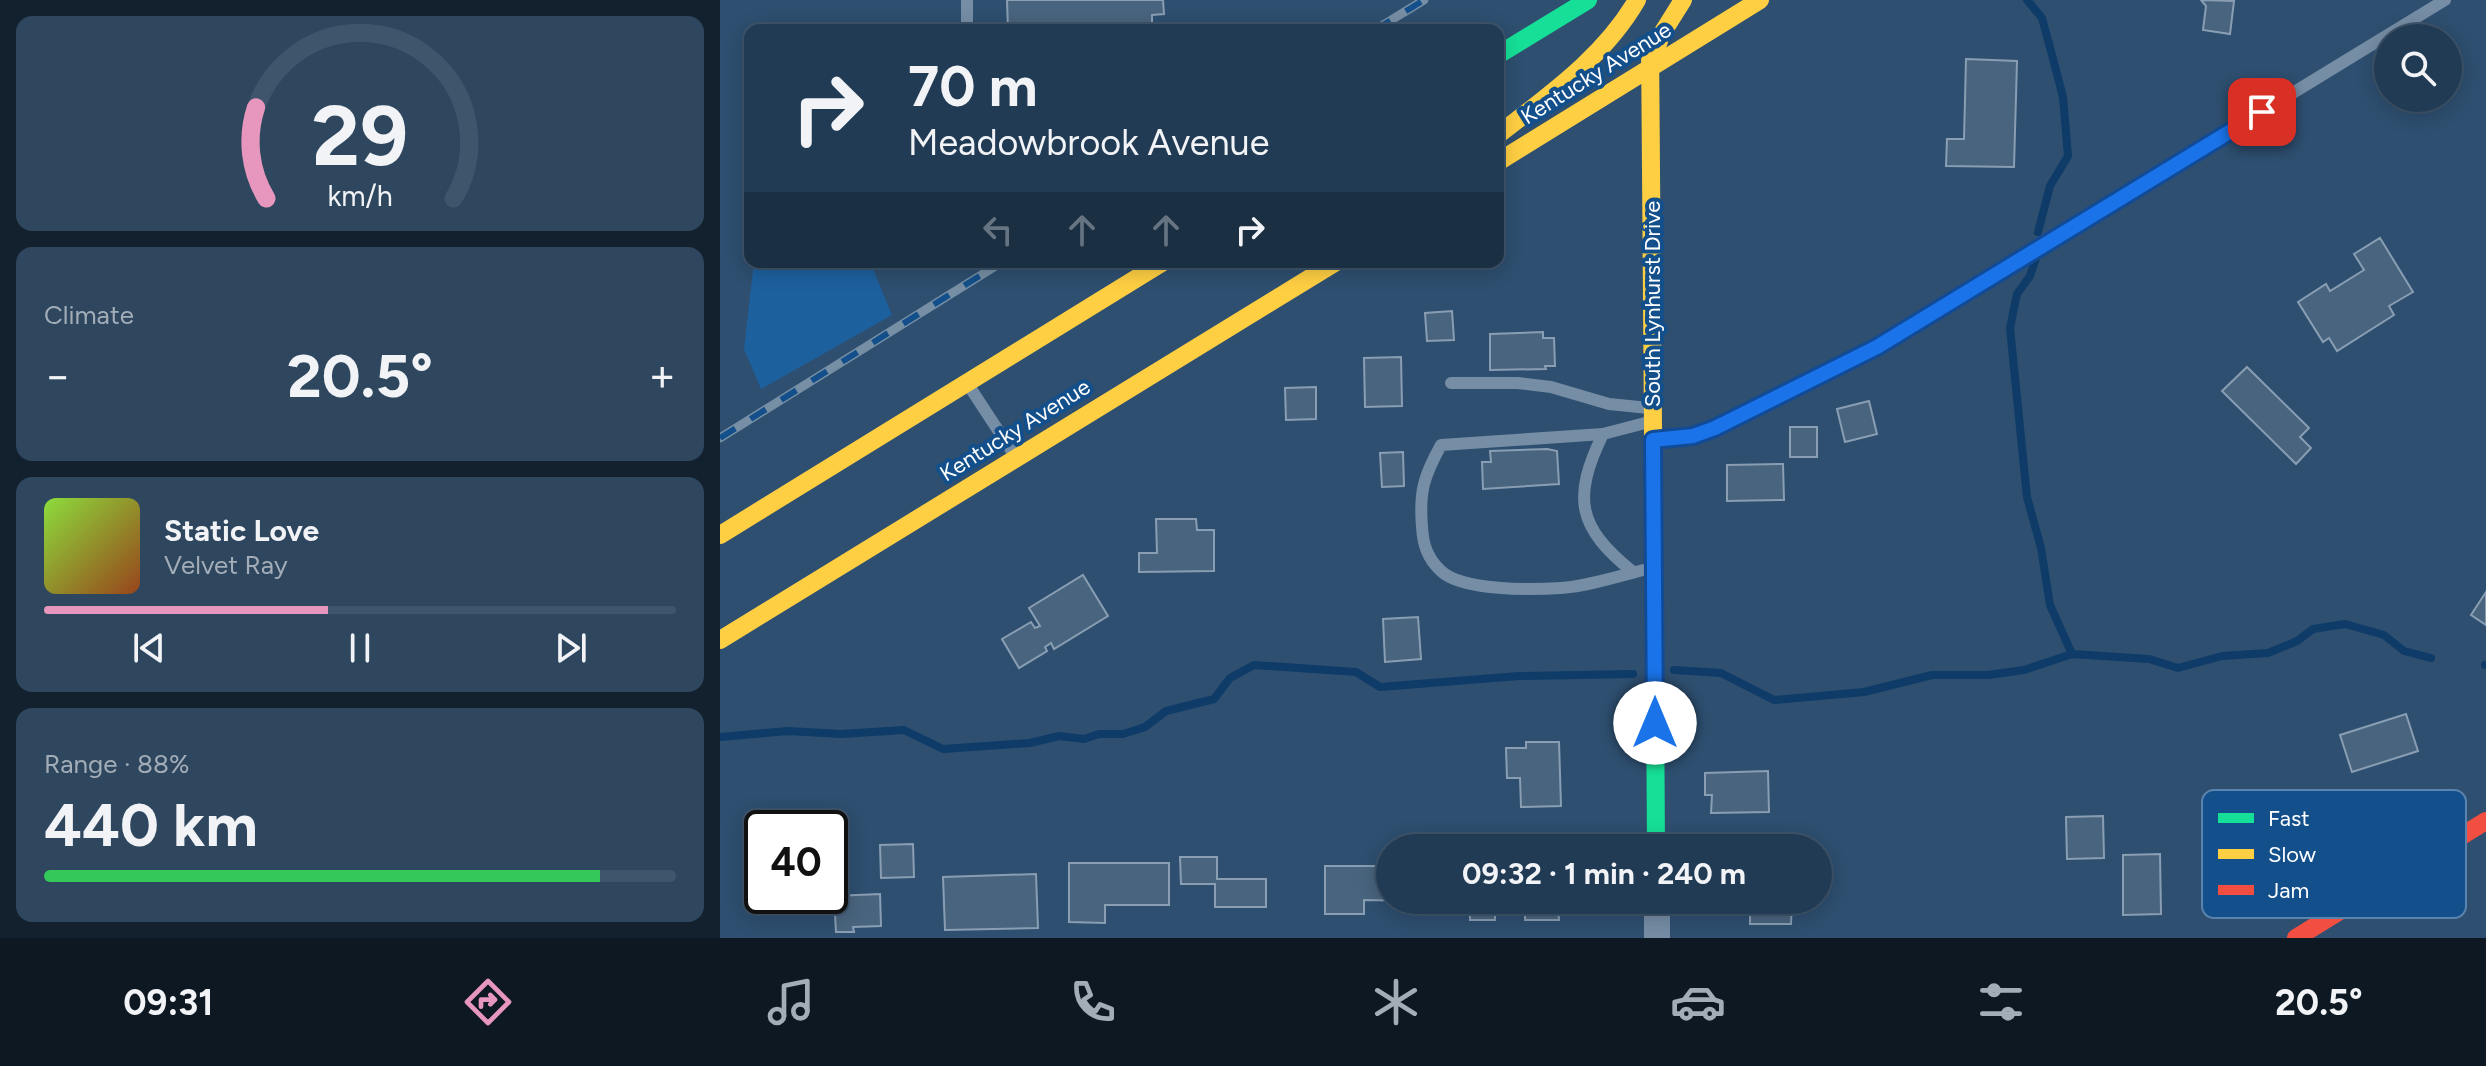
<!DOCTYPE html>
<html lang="en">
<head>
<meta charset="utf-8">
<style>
	:root { --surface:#223b54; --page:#2e465e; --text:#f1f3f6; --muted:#a2adb8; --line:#3f556b; --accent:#e797bd }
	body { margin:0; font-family:Figtree,sans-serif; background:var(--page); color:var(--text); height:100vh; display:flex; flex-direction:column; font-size:30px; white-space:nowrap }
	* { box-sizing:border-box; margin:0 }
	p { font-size:26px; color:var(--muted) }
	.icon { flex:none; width:44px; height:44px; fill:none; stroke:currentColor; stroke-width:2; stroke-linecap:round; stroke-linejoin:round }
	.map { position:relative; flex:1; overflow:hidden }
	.side { display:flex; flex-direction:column; gap:16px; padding:16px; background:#13202e; width:720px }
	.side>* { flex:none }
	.banner { position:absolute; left:24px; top:24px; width:760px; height:244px; border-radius:16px; box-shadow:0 4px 20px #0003,0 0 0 2px var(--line); background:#223b54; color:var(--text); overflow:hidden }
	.tools { position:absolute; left:1654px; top:24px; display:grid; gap:16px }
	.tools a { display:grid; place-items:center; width:88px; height:88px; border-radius:50%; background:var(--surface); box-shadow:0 4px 20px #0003,0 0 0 2px var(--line); font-size:40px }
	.speed { position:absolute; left:24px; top:810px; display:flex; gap:16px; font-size:40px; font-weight:700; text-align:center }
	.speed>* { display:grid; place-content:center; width:104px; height:104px; border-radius:50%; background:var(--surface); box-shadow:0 4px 20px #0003,0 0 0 2px var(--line); line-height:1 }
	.speed .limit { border:4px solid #111; border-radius:12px; background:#fff; color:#111 }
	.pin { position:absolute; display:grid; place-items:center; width:68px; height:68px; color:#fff; margin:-34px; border-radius:16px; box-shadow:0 4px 12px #0006 }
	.me { position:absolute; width:88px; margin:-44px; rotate:0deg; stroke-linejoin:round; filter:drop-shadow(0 0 6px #0008) }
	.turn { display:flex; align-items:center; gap:28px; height:168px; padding:0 32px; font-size:36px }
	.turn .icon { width:104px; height:104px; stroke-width:2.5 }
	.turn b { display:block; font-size:56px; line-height:68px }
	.lanes { display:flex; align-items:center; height:76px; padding:0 32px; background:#0003; justify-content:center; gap:40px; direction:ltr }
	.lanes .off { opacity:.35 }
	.big { font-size:60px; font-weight:700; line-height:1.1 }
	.side .tile { flex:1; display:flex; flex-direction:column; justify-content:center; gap:12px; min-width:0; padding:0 28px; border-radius:16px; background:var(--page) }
	.side .dial { align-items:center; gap:0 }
	.dial svg { height:208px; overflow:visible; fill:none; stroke:var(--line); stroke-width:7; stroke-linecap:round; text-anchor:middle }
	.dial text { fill:var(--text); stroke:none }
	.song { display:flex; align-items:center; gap:24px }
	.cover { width:96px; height:96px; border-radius:12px; background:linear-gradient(135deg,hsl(90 70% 55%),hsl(20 70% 35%)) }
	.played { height:8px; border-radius:4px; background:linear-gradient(90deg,var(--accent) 45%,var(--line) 45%) }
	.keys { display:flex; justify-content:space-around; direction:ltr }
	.heat { display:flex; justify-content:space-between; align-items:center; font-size:44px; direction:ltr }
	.charge { height:12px; border-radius:6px; background:linear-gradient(90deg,#34c759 88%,var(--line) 0) }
	.trip { position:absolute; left:656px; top:834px; width:456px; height:80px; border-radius:40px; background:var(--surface); box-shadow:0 4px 20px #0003,0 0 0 2px var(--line); font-weight:700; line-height:80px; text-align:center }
	.dock { display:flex; height:128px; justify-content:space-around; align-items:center; background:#0e1822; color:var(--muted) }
	.dock .icon { width:56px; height:56px }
	.dock .on { color:var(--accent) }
	.dock b { font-size:36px; color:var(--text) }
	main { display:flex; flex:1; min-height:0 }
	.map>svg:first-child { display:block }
</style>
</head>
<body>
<main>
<section class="side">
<div class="tile dial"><svg viewBox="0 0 100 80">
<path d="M14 69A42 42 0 1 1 86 69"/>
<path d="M14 69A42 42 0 0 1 10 34" stroke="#e797bd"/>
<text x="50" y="56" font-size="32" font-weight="700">29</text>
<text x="50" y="72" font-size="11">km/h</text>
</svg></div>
<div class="tile"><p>Climate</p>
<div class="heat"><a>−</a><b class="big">20.5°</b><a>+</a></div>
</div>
<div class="tile">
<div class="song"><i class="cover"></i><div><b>Static Love</b><p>Velvet Ray</p></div></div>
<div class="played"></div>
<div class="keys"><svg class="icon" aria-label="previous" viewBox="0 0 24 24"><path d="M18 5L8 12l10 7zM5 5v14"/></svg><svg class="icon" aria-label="pause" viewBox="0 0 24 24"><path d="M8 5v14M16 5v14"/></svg><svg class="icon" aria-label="next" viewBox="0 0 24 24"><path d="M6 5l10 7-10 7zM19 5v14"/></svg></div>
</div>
<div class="tile"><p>Range · 88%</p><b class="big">440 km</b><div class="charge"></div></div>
</section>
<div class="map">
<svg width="1766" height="938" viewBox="0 0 1766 938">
	<rect width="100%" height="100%" fill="#2e4f70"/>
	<polygon fill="#1d609e" points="34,262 150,262 172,315 41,389 24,349"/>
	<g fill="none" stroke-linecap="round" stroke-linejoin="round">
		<g stroke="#0e3b68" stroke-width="8">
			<polyline points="1307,0 1322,18 1332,55 1343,97 1348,156 1330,186 1318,232"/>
			<polyline points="1317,255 1310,276 1297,294 1290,328 1307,497 1321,548 1330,605 1352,654"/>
			<polyline points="1765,665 1766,665"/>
			<polyline points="954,670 1001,673 1054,700 1144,692 1212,675 1268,675 1304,670 1352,654 1429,659 1458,668 1502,656 1548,653 1577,641 1593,629 1625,624 1664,635 1684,651 1711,658"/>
			<polyline points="0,737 68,731 121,734 184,730 223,749 310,743 339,736 364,739 379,734 403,734 425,727 446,711 494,699 510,678 534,665 636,672 660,687 799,676 913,674"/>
		</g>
	</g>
	<g fill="#49647e" stroke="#899eb3" stroke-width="2">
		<polygon points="287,0 443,0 444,14 432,15 432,30 288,30"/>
		<polygon points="1481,0 1514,1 1510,34 1483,30 1486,6"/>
		<polygon points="1246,59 1297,61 1294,167 1226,166 1227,139 1244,139"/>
		<polygon points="1660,238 1693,292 1669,306 1674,315 1617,351 1609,338 1603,342 1578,302 1606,284 1610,291 1644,270 1634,254"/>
		<polygon points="732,311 734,340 707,341 705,313"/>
		<polygon points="823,332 823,338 834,338 835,366 825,366 826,369 770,370 770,334"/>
		<polygon points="681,357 682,406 645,407 644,358"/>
		<polygon points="1527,367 1589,428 1580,437 1591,448 1576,464 1502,391"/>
		<polygon points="596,387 596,419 566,420 565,388"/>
		<polygon points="1149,401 1157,434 1125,442 1117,409"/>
		<rect x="1070" y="427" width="27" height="30"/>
		<polygon points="827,449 837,451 839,484 763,489 762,462 771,462 770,451"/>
		<polygon points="683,452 684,486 662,487 660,453"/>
		<polygon points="1063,464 1064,500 1007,501 1007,465"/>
		<polygon points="436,519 476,519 477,530 494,530 494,571 419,572 419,553 437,553"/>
		<polygon points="363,575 388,616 334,649 331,643 325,647 327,651 299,668 282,639 311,622 315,628 320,626 309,608"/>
		<polygon points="1766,592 1766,625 1751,615"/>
		<polygon points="698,617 701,659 665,662 663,619"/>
		<polygon points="1686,714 1698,751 1632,772 1620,735"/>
		<polygon points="806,742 839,742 841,806 801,807 800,778 787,778 786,748 806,748"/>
		<polygon points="1048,771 1049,812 991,813 992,795 985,795 985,773"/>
		<polygon points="1383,816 1384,858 1347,859 1346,817"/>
		<polygon points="193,844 194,877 161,878 160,845"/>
		<polygon points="1440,854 1441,914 1403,915 1403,855"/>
		<polygon points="460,857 497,857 497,879 546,879 546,907 495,907 495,884 461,884"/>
		<polygon points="349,863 449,863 449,905 385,905 385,923 349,922"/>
		<polygon points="605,866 670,866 670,900 703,901 644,900 644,914 605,914"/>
		<polygon points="316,874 318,928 225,930 223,877"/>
		<polygon points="160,894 161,926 133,927 134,932 116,932 114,896"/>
		<rect x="750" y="900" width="25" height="20"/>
		<polygon points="805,900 845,900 845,907 838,907 839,920 805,920"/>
		<polygon points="1030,900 1072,900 1071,924 1030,924"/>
	</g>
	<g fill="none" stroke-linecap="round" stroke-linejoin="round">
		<g stroke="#758da5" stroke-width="12">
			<polyline points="247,0 247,30"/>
			<polyline points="731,383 798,383 831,387 889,404 929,408"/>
			<polyline points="251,389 293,453"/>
			<path d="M929,422l-46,12 -162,11c-17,31 -22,46 -19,82 1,17 5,31 19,44 21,20 91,19 120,17 29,-2 61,-13 90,-20"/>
			<path d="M883,434c-31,64 -26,93 30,138"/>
			<polyline points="934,440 973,436 995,428 1157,347 1725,0"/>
		</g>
		<polyline stroke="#758da5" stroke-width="26" points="937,900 937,938"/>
		<g stroke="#16e098" stroke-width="18">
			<polyline points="778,55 868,0"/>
			<polyline points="935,685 936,848"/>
		</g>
		<g stroke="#ffcf43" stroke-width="18">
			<polyline points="930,42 935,685"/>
			<polyline points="930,68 941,35 963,0"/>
			<path d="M778,135c51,-40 106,-78 139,-135"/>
			<polyline points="778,162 1040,0"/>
			<polyline points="0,535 443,262"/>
			<polyline points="0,640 616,262"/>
		</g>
		<polyline stroke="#f24e42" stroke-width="18" points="1576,938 1766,821"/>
		<g stroke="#778fa4" stroke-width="9">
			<g id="rail">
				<polyline points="655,30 704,0"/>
				<polyline points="0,438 282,262"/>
			</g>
		</g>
		<use href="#rail" stroke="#13508b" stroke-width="6" stroke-dasharray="18" stroke-linecap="butt"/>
	</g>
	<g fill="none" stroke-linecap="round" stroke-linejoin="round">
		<g stroke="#114b97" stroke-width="20">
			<polyline id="route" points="935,723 933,440 973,436 995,428 1157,347 1542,112"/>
		</g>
		<use href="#route" stroke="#1a73e8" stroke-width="14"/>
	</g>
	<g text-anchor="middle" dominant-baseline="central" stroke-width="8" stroke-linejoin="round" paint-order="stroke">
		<g font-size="22" fill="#fff" stroke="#13508b">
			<text transform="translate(876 73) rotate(-32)">Kentucky Avenue</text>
			<text transform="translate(932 304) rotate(-90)">South Lynhurst Drive</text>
			<text transform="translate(295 430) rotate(-32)">Kentucky Avenue</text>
		</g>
	</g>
	<rect x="1482" y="790" width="264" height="128" rx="12" fill="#13508b" stroke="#5a84ae" stroke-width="2"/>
	<rect x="1498" y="813" width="36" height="10" fill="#16e098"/>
	<rect x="1498" y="849" width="36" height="10" fill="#ffcf43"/>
	<rect x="1498" y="885" width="36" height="10" fill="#f24e42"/>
	<g font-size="22" fill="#fff">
		<text x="1548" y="826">Fast</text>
		<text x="1548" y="862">Slow</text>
		<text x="1548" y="898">Jam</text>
	</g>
</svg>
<div class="tools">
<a><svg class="icon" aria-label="search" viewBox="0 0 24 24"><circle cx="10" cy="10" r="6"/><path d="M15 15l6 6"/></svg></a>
</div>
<div class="speed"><div class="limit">40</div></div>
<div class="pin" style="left:1542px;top:112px;background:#d93025"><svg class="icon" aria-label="arrive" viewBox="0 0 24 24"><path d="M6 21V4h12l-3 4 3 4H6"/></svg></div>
<svg class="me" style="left:935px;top:723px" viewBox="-20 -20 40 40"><circle r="19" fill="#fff"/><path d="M0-13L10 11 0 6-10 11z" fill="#1a73e8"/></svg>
<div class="trip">09:32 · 1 min · 240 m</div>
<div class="banner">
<div class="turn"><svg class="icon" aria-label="right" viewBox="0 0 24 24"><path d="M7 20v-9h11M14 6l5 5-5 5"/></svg><div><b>70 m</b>Meadowbrook Avenue</div></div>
<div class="lanes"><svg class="icon off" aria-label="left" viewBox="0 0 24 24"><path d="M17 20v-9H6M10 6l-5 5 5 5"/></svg><svg class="icon off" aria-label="ahead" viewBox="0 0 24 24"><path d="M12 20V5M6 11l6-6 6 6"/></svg><svg class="icon off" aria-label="ahead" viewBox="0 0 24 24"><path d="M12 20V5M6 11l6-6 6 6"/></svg><svg class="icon" aria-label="right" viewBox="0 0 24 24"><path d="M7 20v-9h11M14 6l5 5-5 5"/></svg></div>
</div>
</div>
</main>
<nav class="dock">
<b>09:31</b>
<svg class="icon on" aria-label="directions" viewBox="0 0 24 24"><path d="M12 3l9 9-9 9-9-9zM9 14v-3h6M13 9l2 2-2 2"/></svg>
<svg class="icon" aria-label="music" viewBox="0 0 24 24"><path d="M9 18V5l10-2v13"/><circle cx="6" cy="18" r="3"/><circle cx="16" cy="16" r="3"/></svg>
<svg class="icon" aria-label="phone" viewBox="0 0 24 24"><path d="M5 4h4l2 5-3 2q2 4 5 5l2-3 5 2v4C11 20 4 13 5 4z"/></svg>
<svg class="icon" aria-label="climate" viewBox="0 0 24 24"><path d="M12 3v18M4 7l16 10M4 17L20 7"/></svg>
<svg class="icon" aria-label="car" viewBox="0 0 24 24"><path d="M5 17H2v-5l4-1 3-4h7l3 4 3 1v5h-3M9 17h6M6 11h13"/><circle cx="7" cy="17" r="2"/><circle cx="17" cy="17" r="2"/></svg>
<svg class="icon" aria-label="filters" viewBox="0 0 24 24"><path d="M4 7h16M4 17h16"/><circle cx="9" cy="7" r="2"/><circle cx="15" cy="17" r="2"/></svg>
<b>20.5°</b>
</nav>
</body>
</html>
